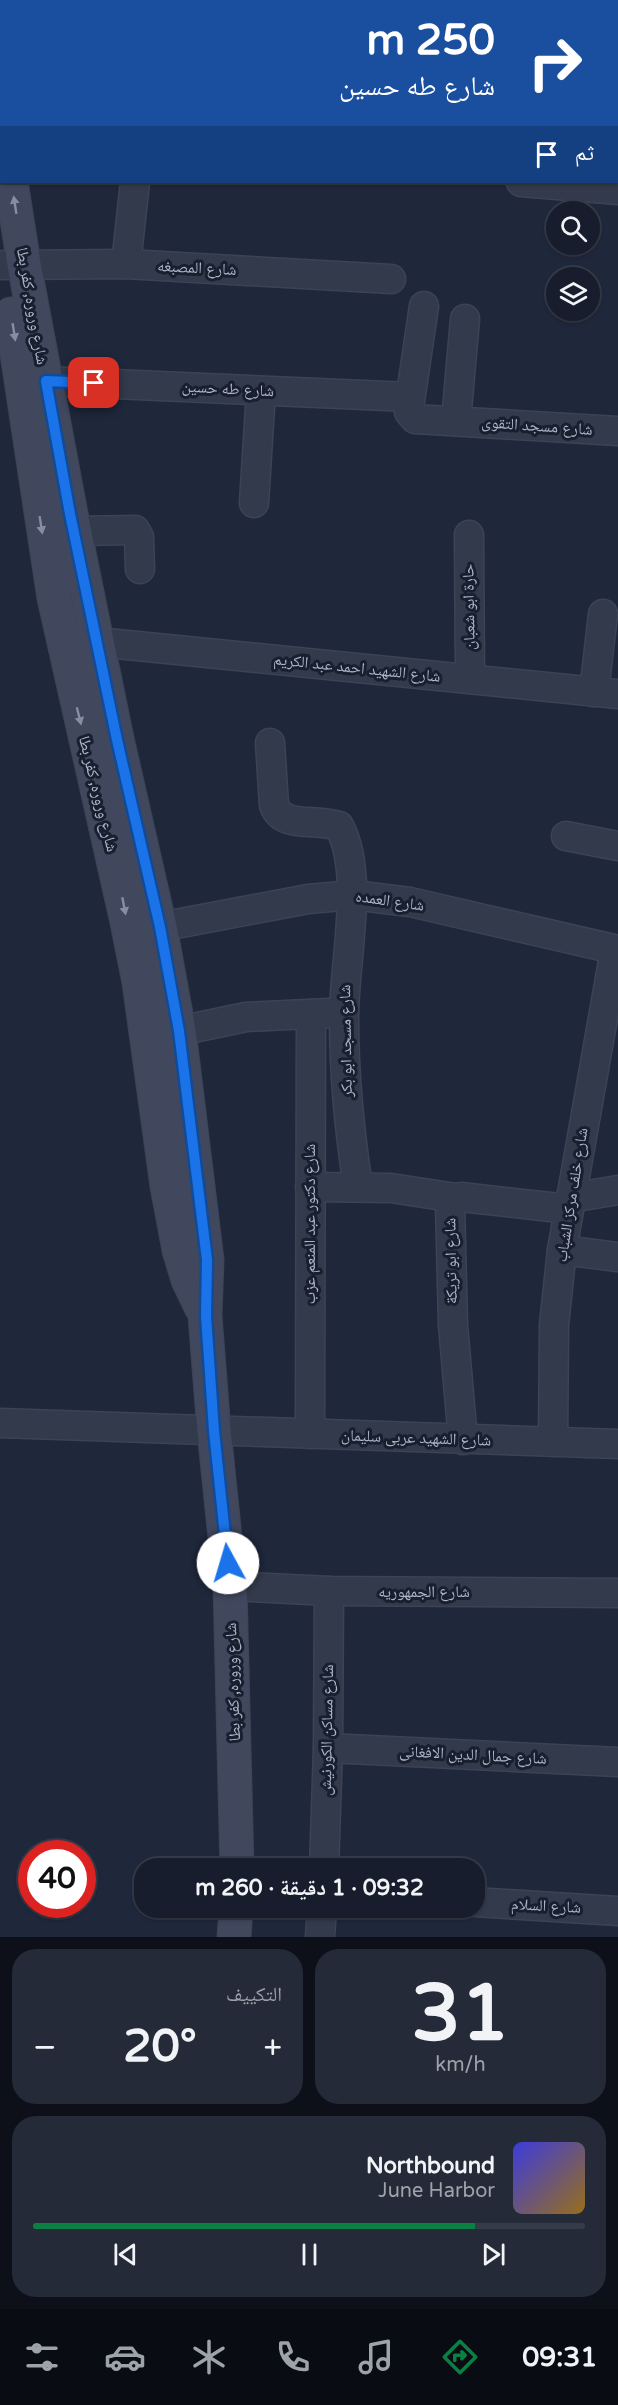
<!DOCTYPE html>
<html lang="ar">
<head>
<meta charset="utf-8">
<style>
	:root { --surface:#171d2c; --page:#242a38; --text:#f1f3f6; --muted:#9ea2a9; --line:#363b48; --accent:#0b8043 }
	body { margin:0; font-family:"Varela Round","Noto Naskh Arabic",sans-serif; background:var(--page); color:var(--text); direction:rtl; height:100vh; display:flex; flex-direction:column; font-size:22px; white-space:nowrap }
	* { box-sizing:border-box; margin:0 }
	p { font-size:20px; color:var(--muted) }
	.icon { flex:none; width:33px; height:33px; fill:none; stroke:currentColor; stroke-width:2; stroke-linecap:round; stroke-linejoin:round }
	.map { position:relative; height:1937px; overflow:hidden; direction:ltr }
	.side { display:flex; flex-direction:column; gap:12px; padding:12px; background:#0d1018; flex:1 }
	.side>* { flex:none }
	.top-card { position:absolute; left:0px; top:0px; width:618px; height:183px; box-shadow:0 2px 4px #0004,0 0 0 2px var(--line); direction:rtl; background:#1a4fa0; color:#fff; overflow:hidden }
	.tools { position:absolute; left:546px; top:201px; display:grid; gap:12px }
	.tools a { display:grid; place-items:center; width:54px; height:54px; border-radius:50%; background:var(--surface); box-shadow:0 2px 4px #0004,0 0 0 2px var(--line); font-size:30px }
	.speed { position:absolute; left:18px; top:1840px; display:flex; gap:12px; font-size:30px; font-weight:700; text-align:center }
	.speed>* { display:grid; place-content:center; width:78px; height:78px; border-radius:50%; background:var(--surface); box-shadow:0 2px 4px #0004,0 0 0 2px var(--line); line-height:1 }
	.speed .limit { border:9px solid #d22; background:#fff; color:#111 }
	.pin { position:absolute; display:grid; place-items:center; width:51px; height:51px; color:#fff; margin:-26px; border-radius:12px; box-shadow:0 3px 9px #0006 }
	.me { position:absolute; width:66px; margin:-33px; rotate:354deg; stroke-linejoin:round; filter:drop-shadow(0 0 4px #0008) }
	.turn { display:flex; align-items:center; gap:21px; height:126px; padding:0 24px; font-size:27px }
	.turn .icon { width:78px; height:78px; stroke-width:2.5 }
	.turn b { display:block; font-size:42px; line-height:51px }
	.then { display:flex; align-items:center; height:57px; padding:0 24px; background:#0003; gap:12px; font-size:22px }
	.big { font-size:45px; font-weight:700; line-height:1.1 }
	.side .tile { flex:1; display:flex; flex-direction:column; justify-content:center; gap:9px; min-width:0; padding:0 21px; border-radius:24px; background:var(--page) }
	.side .dial { align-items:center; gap:0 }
	.dial b { font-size:78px; line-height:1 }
	.song { display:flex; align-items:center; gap:18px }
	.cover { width:72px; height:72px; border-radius:9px; background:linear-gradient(135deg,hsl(240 70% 55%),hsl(40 70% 35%)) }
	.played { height:6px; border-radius:3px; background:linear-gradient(90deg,var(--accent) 80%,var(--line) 80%) }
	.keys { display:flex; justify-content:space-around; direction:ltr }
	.heat { display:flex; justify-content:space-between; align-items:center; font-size:33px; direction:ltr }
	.side .tiles { flex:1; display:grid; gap:12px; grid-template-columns:1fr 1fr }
	.tile:last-child { grid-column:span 2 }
	.trip { position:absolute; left:134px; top:1858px; width:351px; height:60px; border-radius:24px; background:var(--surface); box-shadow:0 2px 4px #0004,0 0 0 2px var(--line); font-weight:700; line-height:60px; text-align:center; direction:rtl }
	.tabs { display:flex; height:96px; justify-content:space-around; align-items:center; background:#090c12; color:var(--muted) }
	.tabs .icon { width:42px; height:42px }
	.tabs .active { color:var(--accent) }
	.tabs b { font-size:27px; color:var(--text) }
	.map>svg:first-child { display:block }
</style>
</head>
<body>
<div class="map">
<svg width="618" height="1937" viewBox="0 0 618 1937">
	<rect width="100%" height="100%" fill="#1f273b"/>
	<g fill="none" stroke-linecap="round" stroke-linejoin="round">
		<g stroke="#3c4354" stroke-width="31">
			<g id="street">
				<polyline points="130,2 130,0"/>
				<polyline points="521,182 618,190"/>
				<polyline points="126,264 135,182"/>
				<polyline points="3,265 126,264 391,279"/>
				<polyline points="424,306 409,408 409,412 415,419 618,431"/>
				<polyline points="46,381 410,397"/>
				<polyline points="456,421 465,319"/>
				<polyline points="254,503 261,391"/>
				<polyline points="74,531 135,530 139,537 140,569"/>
				<polyline points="469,535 470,679"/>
				<polyline points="97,642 618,694"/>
				<polyline points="594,692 603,614"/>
				<path d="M270,743l4,62c8,24 42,13 65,21 26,47 5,136 5,190 0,57 5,113 14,170"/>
				<polyline points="566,836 618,846"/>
				<polyline points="160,927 308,899 353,895 410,902 618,950"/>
				<polyline points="179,1031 246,1017 329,1013"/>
				<polyline points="310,1187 391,1188 456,1198"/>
				<polyline points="570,1198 618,1190"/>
				<polyline points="562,1250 618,1257"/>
				<polyline points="0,1423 618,1444"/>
				<polyline points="310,1434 311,1014"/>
				<polyline points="463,1440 453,1325 450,1204 453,1200 461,1197 568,1209"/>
				<polyline points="553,1442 554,1325 562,1250 615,950"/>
				<polyline points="230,1586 329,1591 618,1593"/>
				<polyline points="328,1748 618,1762"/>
				<polyline points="324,1869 328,1748 329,1591"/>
				<polyline points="474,1902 618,1911"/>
				<polyline points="320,1937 322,1908"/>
			</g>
		</g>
		<g stroke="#3c4354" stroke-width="35">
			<g id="secondary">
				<polyline points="0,109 2,118"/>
				<polyline points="11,182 24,264 71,514 117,739 160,927 179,1031 207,1260 205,1316 214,1431 230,1586 237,1869"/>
				<polyline points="11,314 54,598 127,922 139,982 167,1186 179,1250 188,1280 201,1307"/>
				<polyline points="234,1937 236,1908"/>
			</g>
		</g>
		<use href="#street" stroke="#333a4b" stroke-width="28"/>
		<use href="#secondary" stroke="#41485e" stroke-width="33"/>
	</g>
	<defs><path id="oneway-solid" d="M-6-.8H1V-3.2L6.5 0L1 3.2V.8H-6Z" transform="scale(1.5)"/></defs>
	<g fill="#888ea2">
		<use href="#oneway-solid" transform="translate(15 205) rotate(-99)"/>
		<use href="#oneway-solid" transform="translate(14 332) rotate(81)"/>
		<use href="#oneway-solid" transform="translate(41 525) rotate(81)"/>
		<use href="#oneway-solid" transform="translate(79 716) rotate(76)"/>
		<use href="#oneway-solid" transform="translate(124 906) rotate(79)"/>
	</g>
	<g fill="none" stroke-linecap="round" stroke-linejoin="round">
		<g stroke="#114b97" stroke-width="15">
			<polyline id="route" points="94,383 46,381 70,514 117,740 160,927 179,1031 207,1260 206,1316 214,1431 228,1563"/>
		</g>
		<use href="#route" stroke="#1a73e8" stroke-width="10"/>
	</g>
	<g text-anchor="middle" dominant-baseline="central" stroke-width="6" stroke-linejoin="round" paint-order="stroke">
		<g font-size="16" fill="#aeb4c7" stroke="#181f2f">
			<text transform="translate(197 268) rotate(3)">شارع المصبغه</text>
			<text transform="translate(32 306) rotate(80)">شارع وروره, كفر بطا</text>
			<text transform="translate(228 389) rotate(3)">شارع طه حسين</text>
			<text transform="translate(537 426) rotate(4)">شارع مسجد التقوى</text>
			<text transform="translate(469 607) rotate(-91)">حارة ابو شعبان</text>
			<text transform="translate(357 668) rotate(6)">شارع الشهيد احمد عبد الكريم</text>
			<text transform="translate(98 794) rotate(76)">شارع وروره, كفر بطا</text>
			<text transform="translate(390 901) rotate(8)">شارع العمده</text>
			<text transform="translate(346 1041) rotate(-91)">شارع مسجد ابو بكر</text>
			<text transform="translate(572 1195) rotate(-81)">شارع خلف مركز الشباب</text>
			<text transform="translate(310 1224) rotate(-90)">شارع دكتور عبد المنعم عزب</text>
			<text transform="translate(451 1261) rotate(-91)">شارع ابو تريكة</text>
			<text transform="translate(416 1438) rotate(2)">شارع الشهيد عربى سليمان</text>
			<text x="424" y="1592">شارع الجمهوريه</text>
			<text transform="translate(233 1682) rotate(-92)">شارع وروره, كفر بطا</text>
			<text transform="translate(327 1730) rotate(-89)">شارع مساكن الكورنيش</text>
			<text transform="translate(473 1755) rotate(3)">شارع جمال الدين الافغانى</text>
			<text transform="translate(546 1906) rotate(3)">شارع السلام</text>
		</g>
	</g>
</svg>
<div class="tools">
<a><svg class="icon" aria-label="search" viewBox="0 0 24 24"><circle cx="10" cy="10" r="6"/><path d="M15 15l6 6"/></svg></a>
<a><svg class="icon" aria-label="layers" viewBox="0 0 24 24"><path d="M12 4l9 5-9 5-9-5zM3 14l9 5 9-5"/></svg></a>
</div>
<div class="speed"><div class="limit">40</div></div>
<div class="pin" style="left:94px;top:383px;background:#d93025"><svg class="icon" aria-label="arrive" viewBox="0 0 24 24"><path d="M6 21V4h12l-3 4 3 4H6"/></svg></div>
<svg class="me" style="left:228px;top:1563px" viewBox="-20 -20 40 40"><circle r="19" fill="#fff"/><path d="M0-13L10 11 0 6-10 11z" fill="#1a73e8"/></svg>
<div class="trip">09:32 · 1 دقيقة · 260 m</div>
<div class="top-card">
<div class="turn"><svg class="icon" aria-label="right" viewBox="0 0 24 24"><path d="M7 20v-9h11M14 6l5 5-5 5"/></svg><div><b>250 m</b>شارع طه حسين</div></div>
<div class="then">ثم<svg class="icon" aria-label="arrive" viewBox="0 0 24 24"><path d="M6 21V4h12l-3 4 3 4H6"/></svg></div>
</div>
</div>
<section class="side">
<div class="tiles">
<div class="tile dial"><b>31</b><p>km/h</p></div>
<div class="tile"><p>التكييف</p>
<div class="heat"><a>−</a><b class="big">20°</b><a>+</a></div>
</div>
<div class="tile">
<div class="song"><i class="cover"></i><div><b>Northbound</b><p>June Harbor</p></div></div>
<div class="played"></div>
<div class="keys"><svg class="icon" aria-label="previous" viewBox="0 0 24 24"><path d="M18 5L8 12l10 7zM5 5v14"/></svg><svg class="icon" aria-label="pause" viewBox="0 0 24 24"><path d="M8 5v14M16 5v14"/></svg><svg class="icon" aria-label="next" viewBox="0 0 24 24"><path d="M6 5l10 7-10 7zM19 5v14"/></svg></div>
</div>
</div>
</section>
<nav class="tabs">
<b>09:31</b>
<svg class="icon active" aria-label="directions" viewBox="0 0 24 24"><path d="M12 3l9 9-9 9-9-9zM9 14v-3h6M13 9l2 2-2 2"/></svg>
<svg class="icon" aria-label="music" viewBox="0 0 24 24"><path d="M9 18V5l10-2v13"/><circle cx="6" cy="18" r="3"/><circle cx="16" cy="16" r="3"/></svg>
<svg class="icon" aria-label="phone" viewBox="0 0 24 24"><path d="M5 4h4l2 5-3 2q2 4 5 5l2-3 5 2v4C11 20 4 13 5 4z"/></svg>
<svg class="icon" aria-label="climate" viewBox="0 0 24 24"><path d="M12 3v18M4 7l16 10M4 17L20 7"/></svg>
<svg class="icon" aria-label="car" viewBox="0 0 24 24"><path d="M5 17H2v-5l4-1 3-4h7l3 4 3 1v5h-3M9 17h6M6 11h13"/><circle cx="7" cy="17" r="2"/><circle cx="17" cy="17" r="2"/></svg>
<svg class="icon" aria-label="filters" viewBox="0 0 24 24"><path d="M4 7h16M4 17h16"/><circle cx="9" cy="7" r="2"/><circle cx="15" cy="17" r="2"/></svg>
</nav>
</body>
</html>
